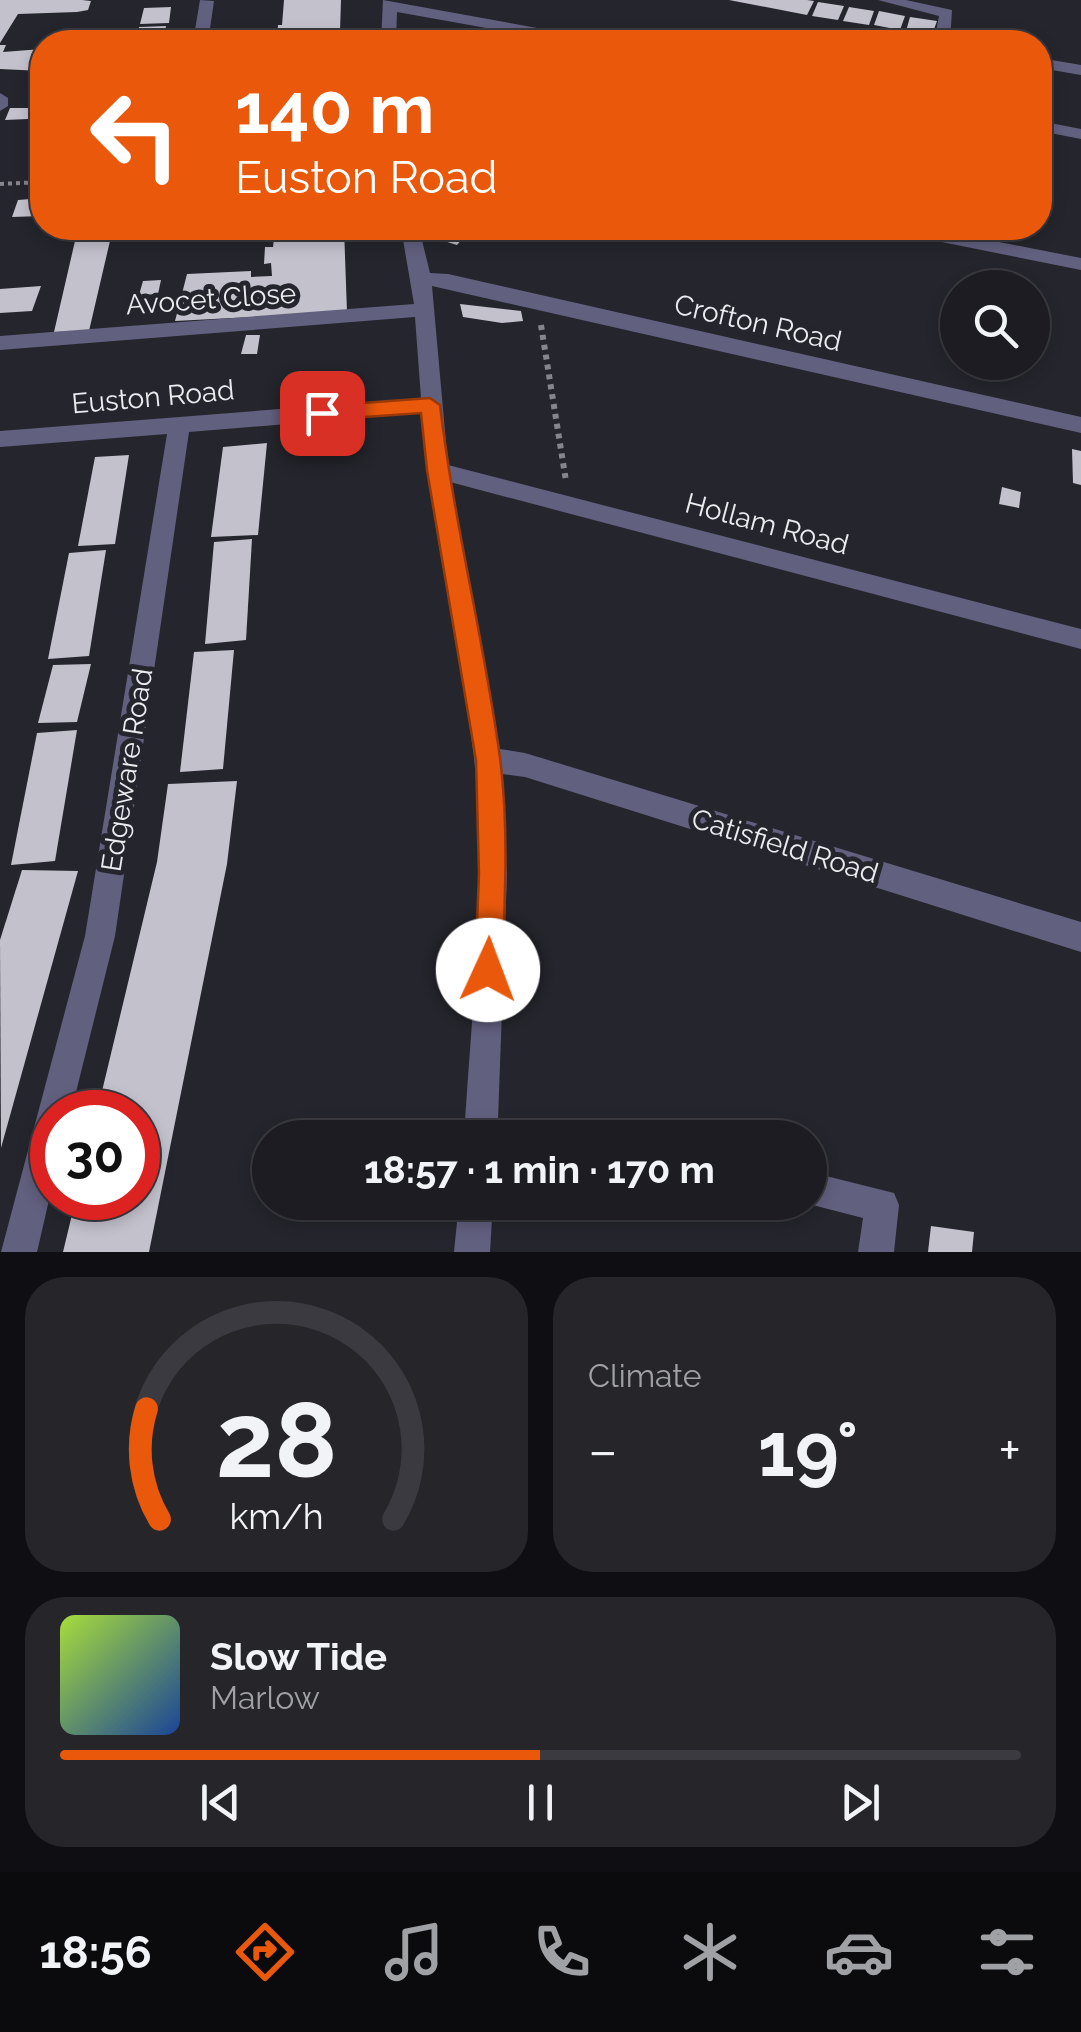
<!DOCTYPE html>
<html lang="en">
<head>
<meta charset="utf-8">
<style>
	:root { --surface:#1c1c22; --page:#25252a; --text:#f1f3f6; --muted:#a0a1a5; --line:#3a3a40; --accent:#ea580c }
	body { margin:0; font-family:Raleway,sans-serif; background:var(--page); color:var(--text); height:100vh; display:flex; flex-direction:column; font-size:38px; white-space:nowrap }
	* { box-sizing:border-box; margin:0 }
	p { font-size:32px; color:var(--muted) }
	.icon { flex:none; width:55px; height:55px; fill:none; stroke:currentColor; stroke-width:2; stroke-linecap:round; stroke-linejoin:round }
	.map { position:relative; height:1252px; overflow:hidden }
	.drawer { display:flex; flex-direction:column; gap:25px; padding:25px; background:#0f0f13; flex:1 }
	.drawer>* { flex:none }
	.banner { position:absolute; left:30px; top:30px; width:1022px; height:210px; border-radius:40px; box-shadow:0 5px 15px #0003,0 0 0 2px var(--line); background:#ea580c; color:#fff; overflow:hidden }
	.controls { position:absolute; left:940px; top:270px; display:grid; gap:20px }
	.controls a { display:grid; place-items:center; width:110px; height:110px; border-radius:50%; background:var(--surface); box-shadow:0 5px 15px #0003,0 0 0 2px var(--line); font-size:50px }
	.speed { position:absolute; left:30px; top:1090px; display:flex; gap:20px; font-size:50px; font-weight:700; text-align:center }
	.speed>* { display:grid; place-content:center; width:130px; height:130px; border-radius:50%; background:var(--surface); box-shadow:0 5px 15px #0003,0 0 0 2px var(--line); line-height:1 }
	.speed .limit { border:15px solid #d22; background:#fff; color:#111 }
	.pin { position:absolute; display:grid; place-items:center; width:85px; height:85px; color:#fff; margin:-42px; border-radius:20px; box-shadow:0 5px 15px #0006 }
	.me { position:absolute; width:110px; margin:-55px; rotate:2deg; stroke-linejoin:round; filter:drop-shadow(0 0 8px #0008) }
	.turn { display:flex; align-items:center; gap:35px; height:210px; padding:0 40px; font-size:45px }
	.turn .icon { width:130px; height:130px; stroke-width:2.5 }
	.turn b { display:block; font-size:70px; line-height:85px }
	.big { font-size:75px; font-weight:700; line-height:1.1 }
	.drawer .tile { flex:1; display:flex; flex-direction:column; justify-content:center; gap:15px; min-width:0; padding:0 35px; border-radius:40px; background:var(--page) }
	.drawer .dial { align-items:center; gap:0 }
	.dial svg { height:260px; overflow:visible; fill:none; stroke:var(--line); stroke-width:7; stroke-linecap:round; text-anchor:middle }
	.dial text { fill:var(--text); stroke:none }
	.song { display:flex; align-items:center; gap:30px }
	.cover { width:120px; height:120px; border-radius:15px; background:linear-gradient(135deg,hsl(80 70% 55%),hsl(220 70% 35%)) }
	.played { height:10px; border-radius:5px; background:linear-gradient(90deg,var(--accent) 50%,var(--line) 50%) }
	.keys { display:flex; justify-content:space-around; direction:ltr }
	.heat { display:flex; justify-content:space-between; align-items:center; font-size:55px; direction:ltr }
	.drawer .tiles { flex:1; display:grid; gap:25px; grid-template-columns:1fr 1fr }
	.tile:last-child { grid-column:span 2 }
	.trip { position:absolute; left:252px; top:1120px; width:575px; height:100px; border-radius:50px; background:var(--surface); box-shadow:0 5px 15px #0003,0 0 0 2px var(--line); font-weight:700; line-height:100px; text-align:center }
	.dock { display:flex; height:160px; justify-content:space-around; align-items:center; background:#0b0b0e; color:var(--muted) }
	.dock .icon { width:70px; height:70px }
	.dock .selected { color:var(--accent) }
	.dock b { font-size:45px; color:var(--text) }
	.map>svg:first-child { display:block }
</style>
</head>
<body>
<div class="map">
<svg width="1081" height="1252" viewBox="0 0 1081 1252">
	<rect width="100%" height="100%" fill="#25252d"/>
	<g fill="#c2c1cc">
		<polygon points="0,0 82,0 91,1 88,10 77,12 18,14 0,43"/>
		<polygon points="284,0 341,0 340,31 298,34 296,42 268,42 268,38 277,38 278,25 282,25"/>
		<polygon points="729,0 807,0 814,1 807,15"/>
		<polygon points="818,2 844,6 838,20 812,16"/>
		<polygon points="171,7 169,23 140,24 144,8"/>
		<polygon points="849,7 874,11 869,25 843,21"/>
		<polygon points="879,11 905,16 900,30 874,25"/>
		<polygon points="910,17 937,21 932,35 906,31"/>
		<polygon points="166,26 163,42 136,42 139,27"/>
		<polygon points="0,45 6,45 3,52 42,49 42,71 0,69"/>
		<polygon points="10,108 33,108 28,119 5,120"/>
		<polygon points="42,139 42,175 30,176"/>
		<polygon points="42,198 42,216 12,217 18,200"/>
		<polygon points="78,228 113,228 89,331 54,332"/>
		<polygon points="275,228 344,228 347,312 175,321 187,274 251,271 251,277 272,276 271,263 264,264 265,247 273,247"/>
		<polygon points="439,228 451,228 467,233 457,245 431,237"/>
		<polygon points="161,280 158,294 139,295 143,281"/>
		<polygon points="41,286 32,311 0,313 0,289"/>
		<polygon points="460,304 521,311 523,321 502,323 463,317"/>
		<polygon points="246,335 260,335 257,354 241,354"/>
		<polygon points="316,377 330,377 326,393 312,393"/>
		<polygon points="267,443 258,535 211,537 223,447"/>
		<polygon points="1072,449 1081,451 1081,485 1073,483"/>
		<polygon points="129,455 115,544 78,546 95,457"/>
		<polygon points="1002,487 1021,492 1019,508 999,504"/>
		<polygon points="252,539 246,640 205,644 214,542"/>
		<polygon points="106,550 89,656 48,659 69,553"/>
		<polygon points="234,650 223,769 180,772 194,652"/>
		<polygon points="91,664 77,722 38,723 53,665"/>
		<polygon points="77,730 55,861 11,865 37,733"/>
		<polygon points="237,781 227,864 149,1252 63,1252 76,1198 138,1198 138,1112 97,1112 157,862 168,784"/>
		<polygon points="22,870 78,871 1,1148 0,940"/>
		<polygon points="931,1226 974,1232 972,1252 928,1252"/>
	</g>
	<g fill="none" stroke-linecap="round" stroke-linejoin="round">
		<polyline stroke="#85858c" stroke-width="4" stroke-dasharray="4 4" stroke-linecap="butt" points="0,184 42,182"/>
		<polyline stroke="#85858c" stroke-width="6" stroke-dasharray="5 5" stroke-linecap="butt" points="541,325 566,481"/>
		<g fill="#62607f" fill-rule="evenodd">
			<polygon points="200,0 214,1 208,42 193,42"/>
			<polygon points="383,0 587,37 595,42 564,42 397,12 396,42 381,42"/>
			<polygon points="878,0 906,0 952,10 950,42 934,42 939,16"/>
			<polygon points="1040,58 1081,65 1081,75 1040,68"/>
			<polygon points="0,93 8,98 8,106 0,111"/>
			<polygon points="1040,121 1081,129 1081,139 1040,131"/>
			<path d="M401,228h18l11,45 18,1 633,143v16l-649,-147 16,179 633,164v20l-631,-167 50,267 25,4 556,169v30l-556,-175 -23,-3 5,101 -9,244 35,7 4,12h-73c7,-125 24,-255 10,-380 -13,-115 -44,-228 -52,-345l-233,19 -74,504 -44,176h-19v75l-15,65h-36l84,-316 82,-502 -167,13v-16l421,-33 -6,-81 -415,33v-14l414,-32z"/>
			<polygon points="893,228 928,228 1081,258 1081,270 902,234"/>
			<polygon points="810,1172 894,1193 899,1205 894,1252 858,1252 863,1218 801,1202 810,1202"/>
			<polygon points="459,1202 493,1202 490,1252 454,1252"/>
		</g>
	</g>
	<path fill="#ea580c" stroke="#983908" stroke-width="2.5" d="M430,398l10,7c14,119 44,234 60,353 9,69 5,142 2,212l-4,10 -10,4 -9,-4 -4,-10 4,-96 -3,-114 -49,-290 -6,-57 -99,7 -9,-7 9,-7z"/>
	<g text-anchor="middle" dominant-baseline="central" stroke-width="10" stroke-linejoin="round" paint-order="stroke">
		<g font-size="28" fill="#ebebf0" stroke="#25252d">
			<text transform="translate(211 299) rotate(-4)">Avocet Close</text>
			<text transform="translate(758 323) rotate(13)">Crofton Road</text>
			<text transform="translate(153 397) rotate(-5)">Euston Road</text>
			<text transform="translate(767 524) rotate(15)">Hollam Road</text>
			<text transform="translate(127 770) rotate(-81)">Edgeware Road</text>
			<text transform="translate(785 846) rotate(17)">Catisfield Road</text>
		</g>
	</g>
</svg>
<div class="controls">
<a><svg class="icon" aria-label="search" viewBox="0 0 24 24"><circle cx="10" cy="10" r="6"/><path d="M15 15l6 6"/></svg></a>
</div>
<div class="speed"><div class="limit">30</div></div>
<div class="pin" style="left:322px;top:413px;background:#d93025"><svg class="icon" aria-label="arrive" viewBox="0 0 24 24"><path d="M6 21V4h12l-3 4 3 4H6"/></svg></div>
<svg class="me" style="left:488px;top:970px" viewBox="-20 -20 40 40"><circle r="19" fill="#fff"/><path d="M0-13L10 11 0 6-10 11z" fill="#ea580c"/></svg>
<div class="trip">18:57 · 1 min · 170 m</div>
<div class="banner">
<div class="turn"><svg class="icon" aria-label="left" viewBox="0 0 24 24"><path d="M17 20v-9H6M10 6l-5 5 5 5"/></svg><div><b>140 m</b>Euston Road</div></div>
</div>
</div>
<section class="drawer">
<div class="tiles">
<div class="tile dial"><svg viewBox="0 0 100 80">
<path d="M14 69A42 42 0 1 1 86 69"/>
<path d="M14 69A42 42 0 0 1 10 35" stroke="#ea580c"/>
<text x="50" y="56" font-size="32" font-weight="700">28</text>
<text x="50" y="72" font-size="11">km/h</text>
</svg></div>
<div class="tile"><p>Climate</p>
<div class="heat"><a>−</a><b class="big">19°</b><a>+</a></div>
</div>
<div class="tile">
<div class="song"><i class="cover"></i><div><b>Slow Tide</b><p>Marlow</p></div></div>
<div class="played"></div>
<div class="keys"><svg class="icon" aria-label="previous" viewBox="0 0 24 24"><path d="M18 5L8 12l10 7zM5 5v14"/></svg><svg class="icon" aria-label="pause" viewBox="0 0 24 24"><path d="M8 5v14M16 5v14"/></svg><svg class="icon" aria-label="next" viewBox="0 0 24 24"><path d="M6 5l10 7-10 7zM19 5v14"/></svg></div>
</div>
</div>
</section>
<nav class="dock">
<b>18:56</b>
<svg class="icon selected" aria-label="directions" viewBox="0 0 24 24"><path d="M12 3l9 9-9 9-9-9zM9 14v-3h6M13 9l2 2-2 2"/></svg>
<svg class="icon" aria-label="music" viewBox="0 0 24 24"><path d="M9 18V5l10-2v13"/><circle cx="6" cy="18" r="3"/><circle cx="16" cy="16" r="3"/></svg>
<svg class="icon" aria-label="phone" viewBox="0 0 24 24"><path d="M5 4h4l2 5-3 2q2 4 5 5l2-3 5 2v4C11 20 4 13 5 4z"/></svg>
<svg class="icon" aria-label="climate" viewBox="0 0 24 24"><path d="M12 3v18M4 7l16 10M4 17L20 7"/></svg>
<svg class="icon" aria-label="car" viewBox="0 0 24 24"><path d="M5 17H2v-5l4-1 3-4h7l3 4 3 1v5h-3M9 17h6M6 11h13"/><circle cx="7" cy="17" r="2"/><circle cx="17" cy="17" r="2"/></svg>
<svg class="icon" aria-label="filters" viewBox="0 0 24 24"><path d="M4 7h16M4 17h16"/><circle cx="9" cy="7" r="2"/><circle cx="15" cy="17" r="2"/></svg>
</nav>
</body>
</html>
